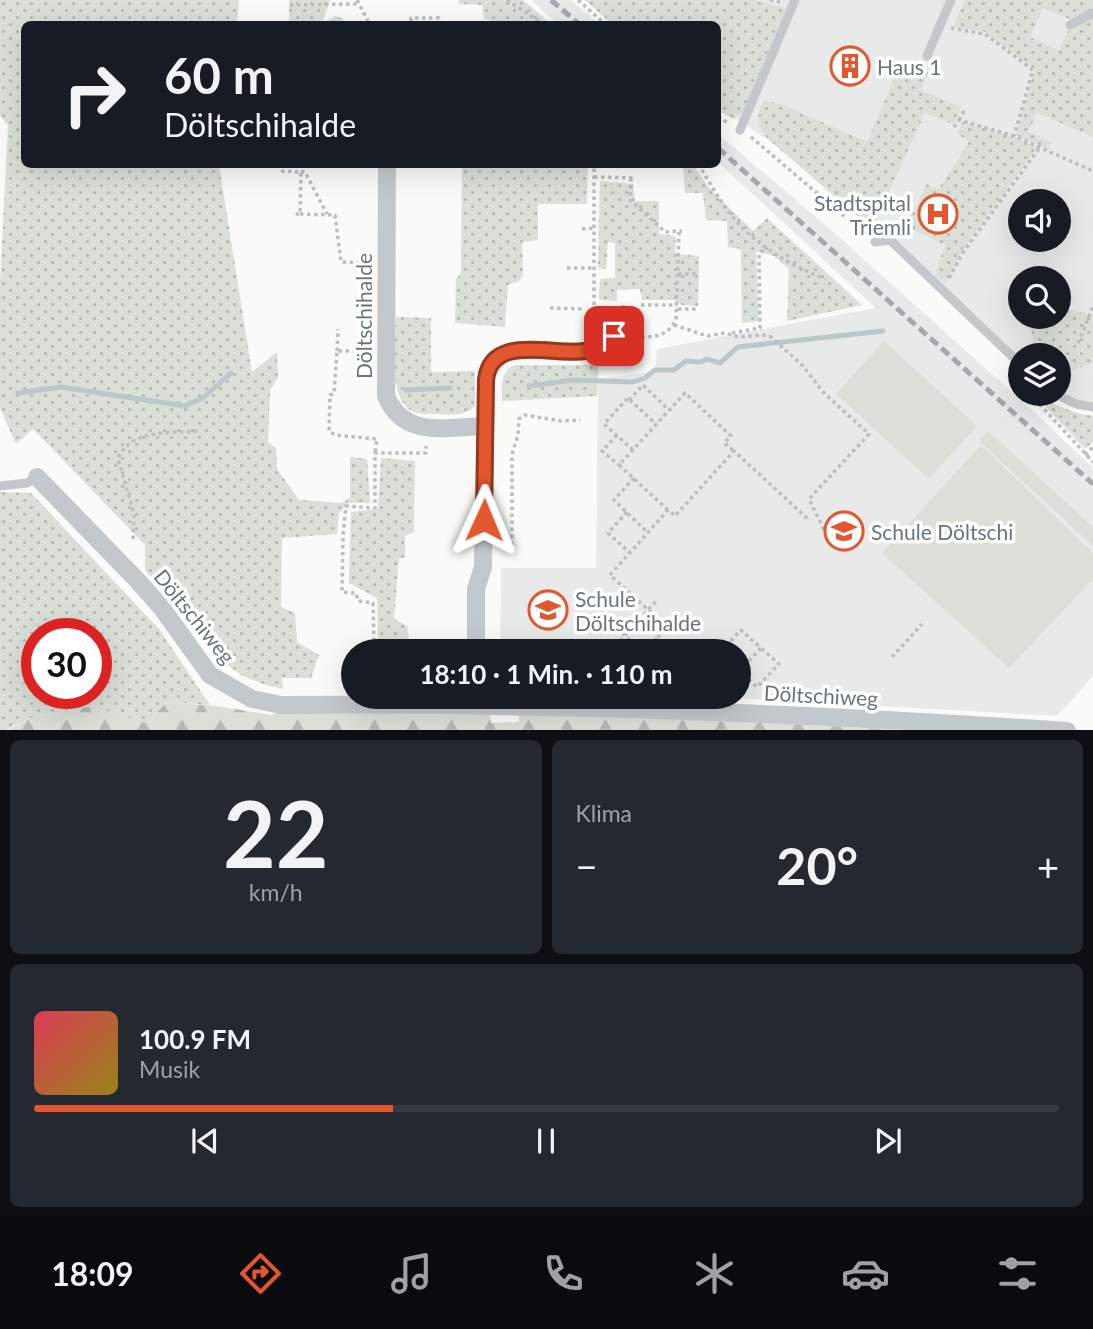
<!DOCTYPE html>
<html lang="de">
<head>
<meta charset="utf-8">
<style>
	:root { --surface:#171b24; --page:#242831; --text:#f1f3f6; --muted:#9ea1a6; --line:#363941; --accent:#e4572e }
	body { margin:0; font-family:Lato,sans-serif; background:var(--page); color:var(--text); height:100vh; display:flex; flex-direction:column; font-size:26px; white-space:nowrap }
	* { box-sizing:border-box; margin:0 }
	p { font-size:23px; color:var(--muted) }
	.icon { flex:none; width:38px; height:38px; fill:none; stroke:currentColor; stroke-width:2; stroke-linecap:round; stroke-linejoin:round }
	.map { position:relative; height:730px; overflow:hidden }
	.sheet { display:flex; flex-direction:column; gap:10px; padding:10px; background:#0d0f14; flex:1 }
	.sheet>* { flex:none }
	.banner { position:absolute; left:21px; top:21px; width:700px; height:147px; border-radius:10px; box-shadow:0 7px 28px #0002; background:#171b24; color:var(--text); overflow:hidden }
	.fabs { position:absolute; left:1008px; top:189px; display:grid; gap:14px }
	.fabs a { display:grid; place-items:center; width:63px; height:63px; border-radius:50%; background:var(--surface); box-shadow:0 7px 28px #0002; font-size:35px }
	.speed { position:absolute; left:21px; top:618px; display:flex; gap:14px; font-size:35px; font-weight:700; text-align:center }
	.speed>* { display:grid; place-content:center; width:91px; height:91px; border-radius:50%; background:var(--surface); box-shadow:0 7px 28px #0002; line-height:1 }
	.speed .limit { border:10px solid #d22; background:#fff; color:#111 }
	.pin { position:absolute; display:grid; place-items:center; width:60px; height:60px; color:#fff; margin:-30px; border-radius:14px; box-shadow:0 4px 10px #0006 }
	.me { position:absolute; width:77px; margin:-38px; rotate:1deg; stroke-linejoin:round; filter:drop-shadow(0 0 5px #0008) }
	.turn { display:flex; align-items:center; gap:24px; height:147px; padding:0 28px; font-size:32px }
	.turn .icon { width:91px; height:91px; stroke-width:2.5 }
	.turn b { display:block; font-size:49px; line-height:60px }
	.big { font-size:52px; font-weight:700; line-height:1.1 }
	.sheet .widget { flex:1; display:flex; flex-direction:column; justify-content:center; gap:10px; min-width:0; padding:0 24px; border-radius:10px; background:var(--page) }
	.sheet .dial { align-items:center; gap:0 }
	.dial b { font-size:91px; line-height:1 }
	.song { display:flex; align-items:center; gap:21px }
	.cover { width:84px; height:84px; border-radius:10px; background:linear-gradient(135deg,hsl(350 70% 55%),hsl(50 70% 35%)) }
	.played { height:7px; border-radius:4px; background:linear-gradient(90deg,var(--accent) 35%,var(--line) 35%) }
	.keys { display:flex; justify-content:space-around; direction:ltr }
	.heat { display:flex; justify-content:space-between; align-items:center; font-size:38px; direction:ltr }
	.sheet .tiles { flex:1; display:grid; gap:10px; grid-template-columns:1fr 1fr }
	.widget:last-child { grid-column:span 2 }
	.trip { position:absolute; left:341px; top:639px; width:410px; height:70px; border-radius:35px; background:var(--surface); box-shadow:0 7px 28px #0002; font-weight:700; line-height:70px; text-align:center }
	.dock { display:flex; height:112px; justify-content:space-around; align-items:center; background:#090b0e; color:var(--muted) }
	.dock .icon { width:49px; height:49px }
	.dock .on { color:var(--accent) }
	.dock b { font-size:32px; color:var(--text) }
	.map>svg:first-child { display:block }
</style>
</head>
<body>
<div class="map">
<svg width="1093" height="731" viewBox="0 0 1093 731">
	<defs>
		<pattern id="green-dots" width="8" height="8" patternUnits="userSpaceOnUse" patternTransform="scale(1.75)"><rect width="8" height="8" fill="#dadfd7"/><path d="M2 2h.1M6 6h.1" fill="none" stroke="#b4b9b4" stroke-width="1.8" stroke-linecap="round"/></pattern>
		<pattern id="forest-firs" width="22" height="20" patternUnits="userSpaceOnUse" patternTransform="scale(1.75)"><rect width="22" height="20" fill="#dadfd7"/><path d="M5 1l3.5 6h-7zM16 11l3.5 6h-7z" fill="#b4b9b4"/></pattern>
	</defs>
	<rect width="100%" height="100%" fill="#fafaf8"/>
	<g fill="#e8e9e9" fill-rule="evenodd">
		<polygon points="531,0 571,0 599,24 558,24"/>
		<path d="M589,0h504v406l-34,-12v-39h-39v12l-149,-139 -97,-84 -56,-37v-83zM1020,201h39v39h-39zM1020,278h39v39h-39z"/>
		<polygon points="718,134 830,229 1033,411 1093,468 1093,676 1057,716 715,697 738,696 738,651 500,651 501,568 596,568 598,379 655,371 657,349 876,308 718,162"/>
	</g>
	<g fill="url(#green-dots)" fill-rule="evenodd">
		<polygon points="0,0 239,0 237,24 24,24 24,164 219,165 252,372 277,352 278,378 270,390 268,442 276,448 277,469 299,500 341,503 350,498 350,457 367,459 370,503 349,503 339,513 337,534 282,538 281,607 295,613 297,642 319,655 311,678 282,678 283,689 266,685 241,675 216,656 145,570 145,545 33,429 16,444 0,408 0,285 8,125 0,116"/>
		<polygon points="289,0 330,0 322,24 335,16 344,19 343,24 289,24"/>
		<polygon points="459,0 523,0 551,24 492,24 491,21 484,19 482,5 459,4"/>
		<polygon points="585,0 754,0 786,8 743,112 733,119 718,110 718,24 612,24"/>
		<polygon points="965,0 1093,0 1093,10 1071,20 1043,8 1030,37 1059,50 1068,31 1093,16 1093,137 1037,113 1028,132 1051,142 1049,150 1016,135 1035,69 983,31 953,27"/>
		<path d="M902,61l26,11 -7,18 40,17 -8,17 -28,-11 -53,116 -105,-91c-11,-13 -11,-23 -3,-38l19,5 84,37z"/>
		<polygon points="962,122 1013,137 1037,147 963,249 945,283 935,275 945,245 906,226 927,184 938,190 969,142 958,134"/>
		<polygon points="462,165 588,165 587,204 538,204 538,240 522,242 523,275 519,281 508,285 505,327 455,323 456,279 461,273"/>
		<polygon points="656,165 694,165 708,187 753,231 767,218 862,305 787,321 789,269 774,256 756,251 759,321 742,323 741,249 728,247 727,221 706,220 703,193 685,193 683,168"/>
		<polygon points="600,181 633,184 635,201 659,201 659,234 676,236 675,254 699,256 698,306 682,305 674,300 642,300 640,289 617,290 617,301 599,300 600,279 615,278 615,243 608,242 606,269 598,268"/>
		<polygon points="1063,308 1093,315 1093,363 1069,371 1059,363 1059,355 1049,355 1034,343 1029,317 1059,317 1059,312"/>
		<path d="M396,317l35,1v54l44,-1v35c-10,10 -22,9 -36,8 -9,0 -19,1 -27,-3 -25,-14 -16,-69 -16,-94z"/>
		<path d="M514,365h84l-1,31 -95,5c0,-15 -2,-29 12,-36z"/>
		<polygon points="1038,398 1077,413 1093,416 1093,442 1085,449"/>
		<polygon points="381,458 415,461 414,532 405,536 405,557 399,559 394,619 407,626 409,639 378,639 377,598 349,583 351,512 378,509"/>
		<path d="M0,492l31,1 128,136 51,76 -43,-3 -21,21 -55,-17 -58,11 -27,13 -6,1zM37,634h59v59h-59z"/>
	</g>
	<polygon fill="url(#forest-firs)" points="167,702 216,706 272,715 276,713 490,715 491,723 519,722 519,715 716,720 923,731 6,731 33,717 91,706 146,723"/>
	<g fill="#dadfd7">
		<polygon points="884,341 977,426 929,479 836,394"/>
		<polygon points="988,431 1093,527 1093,546 979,441"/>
		<polygon points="981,445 1093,553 1093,579 1009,668 882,553"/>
	</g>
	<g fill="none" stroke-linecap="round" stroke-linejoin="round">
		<g stroke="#bbc7cb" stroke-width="5">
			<polyline points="529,386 573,380 633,382 645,378 655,370 674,370 686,361 701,362 707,359 720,363 738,347 883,331"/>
			<polyline points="406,390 450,388"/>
			<polyline points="18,393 61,387 185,406 204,397 231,373"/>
		</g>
		<g stroke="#bbbfc2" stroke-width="3.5" stroke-dasharray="3.5 3.5" stroke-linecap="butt">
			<polyline points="357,0 368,21"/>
			<polyline points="507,0 543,24"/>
			<polyline points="578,0 605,24"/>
			<polyline points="770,0 780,2"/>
			<polyline points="290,5 357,4"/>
			<polyline points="411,21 411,18 439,18 440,24"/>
			<polyline points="951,28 985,34 1033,70 1014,136"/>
			<polyline points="718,116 729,124"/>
			<polyline points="959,120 965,109"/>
			<polyline points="954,127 959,120 1014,136 1093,171"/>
			<polyline points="751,137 865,234"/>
			<path d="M698,164c11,17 21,36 33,51 26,31 57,49 94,64"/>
			<polyline points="281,171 301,172 300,214 292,214"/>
			<polyline points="301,171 305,172 327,214"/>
			<polyline points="594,177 634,178"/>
			<polyline points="631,178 630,200 665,232 682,231"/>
			<polyline points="300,214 335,215 341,262 369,263"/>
			<polyline points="582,229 594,228"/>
			<polyline points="567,268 594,268"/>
			<polyline points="678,274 699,274"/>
			<polyline points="949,278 964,251 1040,147"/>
			<polyline points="594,305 594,164"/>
			<polyline points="641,305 677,305"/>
			<polyline points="550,308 584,309"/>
			<polyline points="678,309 699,309"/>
			<polyline points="623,321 623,305"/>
			<polyline points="674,325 707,336 725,333 738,337 762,335 771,337 802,365 824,393 869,434 809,499 828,538"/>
			<polyline points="732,333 760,328 759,254 765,248"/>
			<path d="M641,337c16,0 28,-2 35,-18l3,-88"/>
			<polyline points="1078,343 1093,307"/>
			<polyline points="337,351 338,329"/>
			<polyline points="370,351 337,351 334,394 330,395 329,431 335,435 377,439 375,453"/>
			<polyline points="1030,394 1093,462"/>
			<polyline points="629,400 643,385 669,410"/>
			<polyline points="617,435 602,451 619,465"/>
			<polyline points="633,450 604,424 628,398 656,424"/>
			<polyline points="1085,455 1093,447"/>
			<polyline points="634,478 614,500 648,533"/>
			<polyline points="668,510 619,465 685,393 731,436 724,443 734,451"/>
			<polyline points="627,512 608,533 630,553"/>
			<path d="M133,539l1,-25 -16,-56c15,-30 50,-24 80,-27"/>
			<polyline points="499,546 512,546 512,454 518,435 519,419 525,415 561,421 580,420"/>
			<polyline points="617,628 641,651"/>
			<polyline points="391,643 374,645 373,603 358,601 356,593 342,592 343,535 346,506 375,508 375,453 426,453 426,446"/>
			<polyline points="391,651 391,643 408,644 408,651"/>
			<polyline points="417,651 417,644 427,646 428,651"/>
			<polyline points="611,651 656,601"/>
			<polyline points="646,651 657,638"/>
			<polyline points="672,651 657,638 667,627 610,575 668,510 675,516 734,451 809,520"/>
			<polyline points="721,651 741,630 761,648 738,672"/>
			<polyline points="892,657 922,624"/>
			<polyline points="738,670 757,687 779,664 761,648"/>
		</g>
		<g stroke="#c3c8cc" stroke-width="9">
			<polyline points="1070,25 1093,13"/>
			<polyline points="927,56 951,0"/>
			<polyline points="740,130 795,0"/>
			<polyline points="875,242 890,240 1020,364"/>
			<polyline points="1056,394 1076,404 1093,407"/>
			<polyline points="0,486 27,483 37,477"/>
		</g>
		<g stroke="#c3c8cc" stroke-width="18">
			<path d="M387,164l-1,232c18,43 60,31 99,30"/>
			<path d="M37,477l100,103 24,27 49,68 42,24 29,6c262,-2 525,8 786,26"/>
			<path d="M476,651v-62l7,-22 3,-187c6,-47 67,-24 99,-29 9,-1 20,-10 29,-15"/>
		</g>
		<g stroke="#a2aab0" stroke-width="5" stroke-dasharray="10 5" stroke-linecap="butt">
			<polyline points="551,0 579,24"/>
			<polyline points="718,148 1093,484"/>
		</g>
	</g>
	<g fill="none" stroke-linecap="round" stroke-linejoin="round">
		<g stroke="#94391e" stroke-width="18">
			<path id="route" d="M484,520l2,-140c5,-47 67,-24 99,-29 9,-1 20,-10 29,-15"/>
		</g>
		<use href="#route" stroke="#e4572e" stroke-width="12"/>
	</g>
	<defs>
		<g id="building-ring" transform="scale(2.0125)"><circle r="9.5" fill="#fff" stroke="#e4572e" stroke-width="1.5"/><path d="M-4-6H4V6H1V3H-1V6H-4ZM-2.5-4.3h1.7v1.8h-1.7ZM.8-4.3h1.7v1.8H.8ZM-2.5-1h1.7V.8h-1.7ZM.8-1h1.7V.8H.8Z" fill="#e4572e"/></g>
		<g id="hospital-ring" transform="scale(2.0125)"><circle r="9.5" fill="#fff" stroke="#e4572e" stroke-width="1.5"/><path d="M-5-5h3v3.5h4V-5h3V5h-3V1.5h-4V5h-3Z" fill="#e4572e"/></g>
		<g id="school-ring" transform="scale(2.0125)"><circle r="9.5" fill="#fff" stroke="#e4572e" stroke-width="1.5"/><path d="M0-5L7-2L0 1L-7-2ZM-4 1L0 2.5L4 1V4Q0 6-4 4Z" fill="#e4572e"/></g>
	</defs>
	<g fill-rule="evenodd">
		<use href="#building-ring" x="850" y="66"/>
		<use href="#hospital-ring" x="938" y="214"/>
		<use href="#school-ring" x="844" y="531"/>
		<use href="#school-ring" x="548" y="610"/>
	</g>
	<g text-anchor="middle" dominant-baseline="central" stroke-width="7" stroke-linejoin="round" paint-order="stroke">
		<g font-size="21" fill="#657683" stroke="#fff" text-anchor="start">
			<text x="877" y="66">Haus 1</text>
			<text x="911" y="202" text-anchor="end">Stadtspital<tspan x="911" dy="24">Triemli</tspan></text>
			<text x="871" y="531">Schule Döltschi</text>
			<text x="575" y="598">Schule<tspan x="575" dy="24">Döltschihalde</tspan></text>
		</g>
		<g font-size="21" fill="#657683" stroke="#fff">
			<text transform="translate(363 316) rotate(-90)">Döltschihalde</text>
			<text transform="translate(195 616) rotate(51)">Döltschiweg</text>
			<text transform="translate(821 695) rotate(3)">Döltschiweg</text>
		</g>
	</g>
</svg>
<div class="fabs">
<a><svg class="icon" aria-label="sound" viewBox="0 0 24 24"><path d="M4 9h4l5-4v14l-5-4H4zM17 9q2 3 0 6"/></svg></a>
<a><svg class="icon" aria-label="search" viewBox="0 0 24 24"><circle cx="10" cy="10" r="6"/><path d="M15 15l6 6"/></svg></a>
<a><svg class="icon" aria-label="layers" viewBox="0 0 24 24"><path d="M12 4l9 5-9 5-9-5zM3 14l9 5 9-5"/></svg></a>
</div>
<div class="speed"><div class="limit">30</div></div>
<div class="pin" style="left:614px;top:336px;background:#d93025"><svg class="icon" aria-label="arrive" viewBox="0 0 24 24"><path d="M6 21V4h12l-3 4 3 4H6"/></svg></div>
<svg class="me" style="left:484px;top:520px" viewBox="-20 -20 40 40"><path d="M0-17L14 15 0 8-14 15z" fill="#e4572e" stroke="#fff" stroke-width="4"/></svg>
<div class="trip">18:10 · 1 Min. · 110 m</div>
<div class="banner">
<div class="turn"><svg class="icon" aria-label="right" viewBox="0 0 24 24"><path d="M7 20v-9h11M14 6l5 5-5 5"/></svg><div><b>60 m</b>Döltschihalde</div></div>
</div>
</div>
<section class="sheet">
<div class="tiles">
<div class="widget dial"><b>22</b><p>km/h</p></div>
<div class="widget"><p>Klima</p>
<div class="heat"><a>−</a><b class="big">20°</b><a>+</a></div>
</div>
<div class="widget">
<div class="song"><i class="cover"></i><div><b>100.9 FM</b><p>Musik</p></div></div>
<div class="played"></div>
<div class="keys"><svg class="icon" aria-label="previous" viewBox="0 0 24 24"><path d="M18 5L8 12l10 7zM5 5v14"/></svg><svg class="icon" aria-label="pause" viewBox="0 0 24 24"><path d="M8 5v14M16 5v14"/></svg><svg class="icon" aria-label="next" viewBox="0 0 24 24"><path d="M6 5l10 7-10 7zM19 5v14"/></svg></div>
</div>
</div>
</section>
<nav class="dock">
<b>18:09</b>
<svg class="icon on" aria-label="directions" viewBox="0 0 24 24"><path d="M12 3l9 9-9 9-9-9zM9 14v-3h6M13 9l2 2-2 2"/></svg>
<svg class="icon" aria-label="music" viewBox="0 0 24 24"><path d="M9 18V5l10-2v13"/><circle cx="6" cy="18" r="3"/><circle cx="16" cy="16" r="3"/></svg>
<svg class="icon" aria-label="phone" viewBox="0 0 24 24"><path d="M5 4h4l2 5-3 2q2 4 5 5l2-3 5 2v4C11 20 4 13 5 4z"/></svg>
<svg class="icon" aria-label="climate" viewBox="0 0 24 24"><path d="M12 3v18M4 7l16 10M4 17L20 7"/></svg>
<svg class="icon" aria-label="car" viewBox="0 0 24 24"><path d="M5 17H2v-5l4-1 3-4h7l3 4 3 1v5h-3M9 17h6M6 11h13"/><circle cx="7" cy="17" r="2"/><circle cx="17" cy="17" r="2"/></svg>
<svg class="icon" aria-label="filters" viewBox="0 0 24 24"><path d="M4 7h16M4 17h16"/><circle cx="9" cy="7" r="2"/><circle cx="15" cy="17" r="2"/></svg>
</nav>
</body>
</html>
